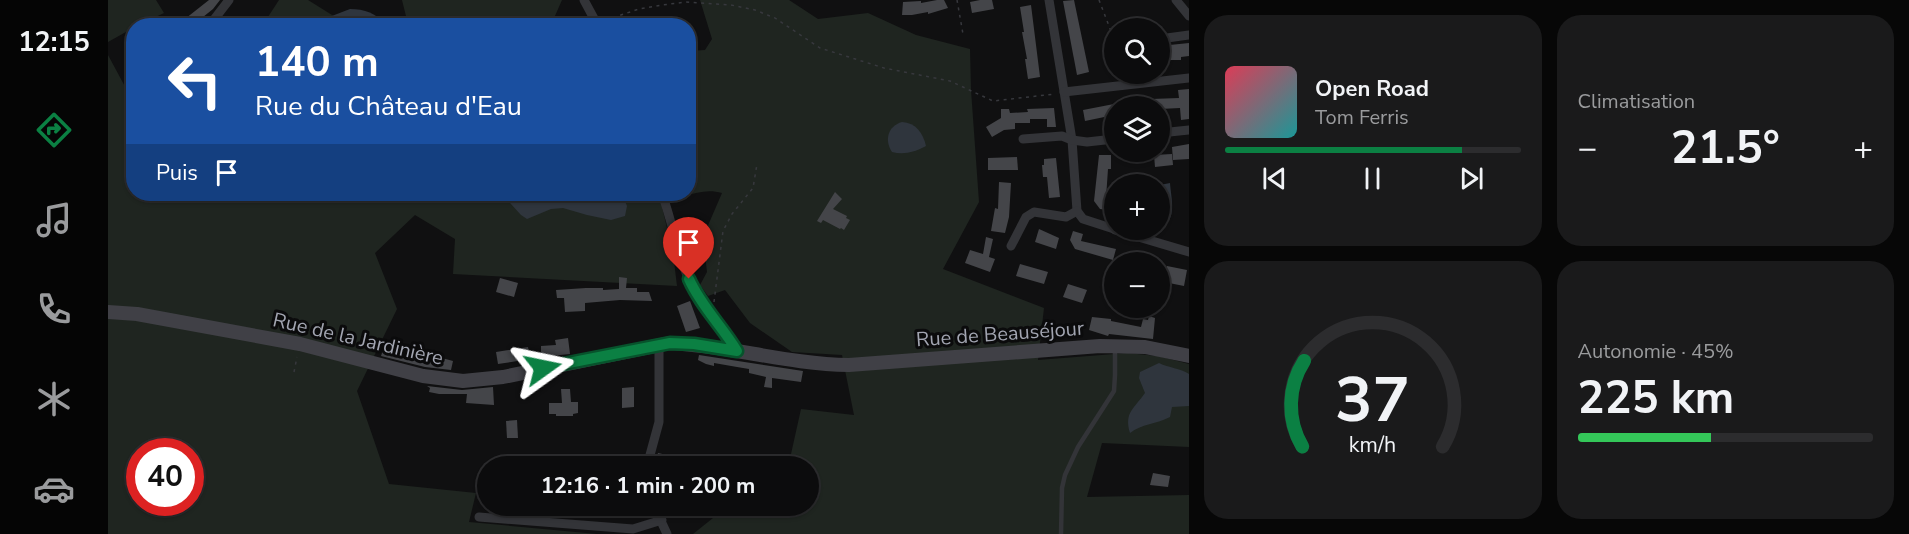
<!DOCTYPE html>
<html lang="fr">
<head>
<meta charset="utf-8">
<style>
	:root { --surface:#0c0c0d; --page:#1a1a1b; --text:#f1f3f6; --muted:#9a9b9d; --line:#2c2c2e; --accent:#0b8043 }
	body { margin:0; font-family:"Nunito Sans",sans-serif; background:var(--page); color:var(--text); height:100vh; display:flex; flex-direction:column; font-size:22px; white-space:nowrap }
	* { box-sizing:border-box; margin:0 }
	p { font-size:20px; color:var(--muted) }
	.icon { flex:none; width:33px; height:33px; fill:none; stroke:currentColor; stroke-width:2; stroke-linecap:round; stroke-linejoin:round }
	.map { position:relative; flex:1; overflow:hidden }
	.sheet { display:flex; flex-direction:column; gap:15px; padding:15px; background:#070707; width:720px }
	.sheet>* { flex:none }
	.top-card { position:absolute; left:18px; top:18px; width:570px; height:183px; border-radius:24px; box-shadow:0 2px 4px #0004,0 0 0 2px var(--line); background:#1a4fa0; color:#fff; overflow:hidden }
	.fabs { position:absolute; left:996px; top:18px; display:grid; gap:12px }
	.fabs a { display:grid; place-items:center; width:66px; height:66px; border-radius:50%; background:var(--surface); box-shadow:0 2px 4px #0004,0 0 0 2px var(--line); font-size:30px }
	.speed { position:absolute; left:18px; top:438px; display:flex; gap:12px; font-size:30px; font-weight:700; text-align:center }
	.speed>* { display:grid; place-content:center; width:78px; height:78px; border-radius:50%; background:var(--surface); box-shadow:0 2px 4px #0004,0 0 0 2px var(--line); line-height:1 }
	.speed .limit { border:9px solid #d22; background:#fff; color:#111 }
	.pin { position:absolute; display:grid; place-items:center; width:51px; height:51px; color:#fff; margin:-62px -26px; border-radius:50% 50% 50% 0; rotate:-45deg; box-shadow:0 0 6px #0007 }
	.pin .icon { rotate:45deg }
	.me { position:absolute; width:66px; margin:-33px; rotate:78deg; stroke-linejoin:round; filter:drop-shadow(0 0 4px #0008) }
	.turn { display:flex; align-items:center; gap:21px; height:126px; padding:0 30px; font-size:27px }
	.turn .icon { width:78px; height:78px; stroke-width:2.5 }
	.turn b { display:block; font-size:42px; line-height:51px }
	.then { display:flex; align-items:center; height:57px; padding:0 30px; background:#0003; gap:12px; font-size:22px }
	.big { font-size:45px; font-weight:700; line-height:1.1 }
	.sheet .tile { flex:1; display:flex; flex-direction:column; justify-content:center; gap:9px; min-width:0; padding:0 21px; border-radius:24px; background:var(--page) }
	.sheet .dial { align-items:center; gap:0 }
	.dial svg { height:156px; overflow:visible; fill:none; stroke:var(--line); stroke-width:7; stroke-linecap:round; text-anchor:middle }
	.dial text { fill:var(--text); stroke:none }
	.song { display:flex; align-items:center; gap:18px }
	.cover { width:72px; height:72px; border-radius:9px; background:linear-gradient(135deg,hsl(350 70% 55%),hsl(180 70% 35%)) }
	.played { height:6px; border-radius:3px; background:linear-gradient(90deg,var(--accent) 80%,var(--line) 80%) }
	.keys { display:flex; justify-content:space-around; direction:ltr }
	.heat { display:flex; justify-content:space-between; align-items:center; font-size:33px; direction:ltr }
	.charge { height:9px; border-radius:4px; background:linear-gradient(90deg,#34c759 45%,var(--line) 0) }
	.sheet .tiles { flex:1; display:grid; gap:15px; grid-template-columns:repeat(2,1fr) }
	.trip { position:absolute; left:369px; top:456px; width:342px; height:60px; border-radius:30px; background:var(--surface); box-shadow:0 2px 4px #0004,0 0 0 2px var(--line); font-weight:700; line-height:60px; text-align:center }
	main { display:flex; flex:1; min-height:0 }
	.tabs { display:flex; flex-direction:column; width:108px; justify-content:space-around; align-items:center; background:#050505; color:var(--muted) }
	.tabs .icon { width:42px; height:42px }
	.tabs .on { color:var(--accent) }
	.tabs b { font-size:27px; color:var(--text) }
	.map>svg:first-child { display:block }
</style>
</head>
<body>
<main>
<nav class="tabs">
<b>12:15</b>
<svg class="icon on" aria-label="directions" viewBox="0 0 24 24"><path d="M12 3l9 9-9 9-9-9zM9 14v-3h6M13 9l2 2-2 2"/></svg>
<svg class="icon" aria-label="music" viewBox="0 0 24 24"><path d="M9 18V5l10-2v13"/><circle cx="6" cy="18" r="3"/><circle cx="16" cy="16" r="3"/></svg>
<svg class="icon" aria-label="phone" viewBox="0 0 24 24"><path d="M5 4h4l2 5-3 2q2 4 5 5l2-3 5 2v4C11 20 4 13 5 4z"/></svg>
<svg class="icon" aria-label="climate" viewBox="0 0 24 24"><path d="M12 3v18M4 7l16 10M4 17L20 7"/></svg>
<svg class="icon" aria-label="car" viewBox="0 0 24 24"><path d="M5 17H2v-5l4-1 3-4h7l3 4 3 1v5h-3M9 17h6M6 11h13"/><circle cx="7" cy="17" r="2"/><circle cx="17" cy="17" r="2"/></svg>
</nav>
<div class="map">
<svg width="1081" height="534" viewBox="0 0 1081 534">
	<rect width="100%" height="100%" fill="#101011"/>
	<g fill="#1f2520" fill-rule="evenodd">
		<polygon points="0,0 48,0 56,13 31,25 26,26 25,28 0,42"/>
		<polygon points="171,0 200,0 240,25 160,26 160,17"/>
		<polygon points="294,0 454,0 443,25 265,26 298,16"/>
		<path d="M592,0h89l29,19 50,-6 48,22 54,14 1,41 8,112 -36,67 101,39 -6,52 89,-7 31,3 31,8v83l-87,-4 -15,54 102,-2v39h-496l35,-28h80v-40h-32l15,-12 10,-45 53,6 -12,-60 -50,-3 -42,-29 -25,-33 -17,6 -8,-11 7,-13 -4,-35 19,-44c-21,-6 -42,5 -60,14l11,46 4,33 -224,-12 2,-35 -40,-24 -40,38 22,56 -40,82 32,93 87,9 -7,29 128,12h-489v-479l21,39 4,1 1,99h554l1,-143 16,-1 7,-11zM32,452h50v50h-50z"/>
	</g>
	<g fill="#2f353d">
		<path d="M242,9c14,0 27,4 35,16h-63l2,-6z"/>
		<path d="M794,122c14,1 21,11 24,24 -11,6 -22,9 -34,6 -8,-12 -4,-26 10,-30z"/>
		<path d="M1062,183c1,16 8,37 -10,45v-43z"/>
		<polygon points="394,194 514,194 519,206 517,216 503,220 479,215 455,208 443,209 419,219 413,215"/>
		<path d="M1051,363c10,5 21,5 30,11v32l-17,1 -2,10c-13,7 -29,7 -40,16 -6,-21 4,-24 15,-40l-6,-15 1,-6z"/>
	</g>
	<g fill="#444549">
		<polygon points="101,0 112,0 105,9 90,21 89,20 80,26 68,26"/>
		<polygon points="829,0 836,0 840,8 820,14 820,12 804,15 794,15 795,2 813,1 813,3"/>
		<polygon points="872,0 884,0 886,9 864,13 862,2"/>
		<polygon points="966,0 981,72 969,75 955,1"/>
		<polygon points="923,5 932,77 920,79 917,59 919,59 914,32 916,32 912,7"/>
		<polygon points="1081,43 1081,56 1073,57 1073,60 1052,60 1052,46"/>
		<polygon points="1081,89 1081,119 1073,120 1072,108 1052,109 1052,106 1043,106 1043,99 1071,98 1070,90"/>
		<polygon points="1006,104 1006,115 977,121 975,110"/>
		<polygon points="946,108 948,127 939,127 939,119 922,119 922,123 907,123 907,129 896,130 884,137 878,127 893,118 893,109 901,109 902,113 920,112 919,109"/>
		<polygon points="1081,144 1081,159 1065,160 1064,147"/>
		<polygon points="1064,154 1065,165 1047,167 1046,155"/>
		<polygon points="991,155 1003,155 1003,169 1000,169 998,198 1006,199 1006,211 992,209 986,201"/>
		<polygon points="909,157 910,170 880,170 880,158"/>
		<polygon points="948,158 952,197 941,198 939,177 935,177 934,165 936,165 936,159"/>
		<polygon points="891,182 903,183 901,217 897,233 883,231 887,208 890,209"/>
		<polygon points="727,192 734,199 725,209 739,216 738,218 742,220 736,230 733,228 732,229 715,220 713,223 709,221"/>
		<polygon points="931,229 951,238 948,249 927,242"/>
		<polygon points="965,231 975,234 973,241 1008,249 1005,260 967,249 962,240"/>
		<polygon points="878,237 885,239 881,257 887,259 882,272 857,263 862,250 875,254"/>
		<polygon points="912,264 940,272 936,284 908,276"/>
		<polygon points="1059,266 1079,270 1076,286 1056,282"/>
		<polygon points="511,277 519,278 518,288 529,288 529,292 541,292 544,301 512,300 477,303 477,311 457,312 456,298 449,298 448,290 478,288 495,288 495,290 511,289"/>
		<polygon points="392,278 410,283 406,297 388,292"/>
		<polygon points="960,284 979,290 974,303 955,297"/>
		<polygon points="582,301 592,328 578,332 569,306"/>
		<polygon points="1041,316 1047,318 1045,339 1001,334 1000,336 981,330 984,317 1003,319 1003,321 1033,327 1035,319 1040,320"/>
		<polygon points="460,338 462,354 433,357 433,346 448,345 447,340"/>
		<polygon points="276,347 312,355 312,352 345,361 343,370 317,367 273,356"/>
		<polygon points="420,347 422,359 390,364 388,352"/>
		<polygon points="591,355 695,371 693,382 664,378 664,388 656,387 658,377 641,373 641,369 629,367 606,363 606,366 598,364 590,360"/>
		<polygon points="319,386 354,390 385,387 386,405 358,403 359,394 331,394 321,392 322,388"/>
		<polygon points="526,387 526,407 514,408 514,388"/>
		<polygon points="453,389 462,389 463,402 470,402 470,413 465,414 465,416 448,416 448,414 441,414 441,403 454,403"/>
		<polygon points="409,420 410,438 399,438 398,421"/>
		<polygon points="550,453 572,458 572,460 585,463 585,466 549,466 549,465 547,464"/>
		<polygon points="1045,473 1062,476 1060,487 1042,485"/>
	</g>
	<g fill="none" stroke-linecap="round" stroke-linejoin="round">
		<g stroke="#37383d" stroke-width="1.5" stroke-dasharray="3 4.5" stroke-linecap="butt">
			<polyline points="849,0 855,34"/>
			<polyline points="991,0 1006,39"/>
			<polyline points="498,20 531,9 554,5 578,2 623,5 647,10 667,18 712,48 776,68 842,81 885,101 947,94"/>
			<polyline points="606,302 615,231 624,214 645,188 649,164"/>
			<polyline points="186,372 189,357"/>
		</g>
		<polyline stroke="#333438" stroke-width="4.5" points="953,534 954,488 957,475 970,447 1006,391 1007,375 1007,349"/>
		<g stroke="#333438" stroke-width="9">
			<polyline points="476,0 490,26"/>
			<polyline points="941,0 964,140 969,211 975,219 1006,229"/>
			<polyline points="1068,0 1081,16"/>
			<polyline points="101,26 121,0"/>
			<polyline points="1059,38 1081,35"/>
			<polyline points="956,92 1081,78"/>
			<polyline points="1052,133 1081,130"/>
			<polyline points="915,139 954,136 964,140 979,142 1006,139"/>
			<path d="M554,194c11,29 16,65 30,93 11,23 31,42 45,64"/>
			<polyline points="1007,230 1081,252"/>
			<polyline points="903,246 918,217 926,212 958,217 969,211"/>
			<polyline points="539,466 551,422 551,345"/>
			<polyline points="546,506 559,534"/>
			<polyline points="371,517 525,529 554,520"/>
		</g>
		<path stroke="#404046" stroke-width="14" d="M0,312l29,2 163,30 123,32 40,5 40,-4 167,-34c60,3 118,21 179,22l251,-19 45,1 44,9"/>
	</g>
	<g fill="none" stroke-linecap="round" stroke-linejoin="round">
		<g stroke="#07532c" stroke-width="15">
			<path id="route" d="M435,368l127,-25 24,1 43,7c-15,-25 -36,-45 -48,-72"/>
		</g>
		<use href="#route" stroke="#0b8043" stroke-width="10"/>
	</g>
	<g text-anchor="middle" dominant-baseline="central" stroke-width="6" stroke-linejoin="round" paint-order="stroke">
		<g font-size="20" fill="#a2a5b1" stroke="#0b0b0c">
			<text transform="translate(892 334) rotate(-4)">Rue de Beauséjour</text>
			<text transform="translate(250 339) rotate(13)">Rue de la Jardinière</text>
		</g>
	</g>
</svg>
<div class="fabs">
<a><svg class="icon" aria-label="search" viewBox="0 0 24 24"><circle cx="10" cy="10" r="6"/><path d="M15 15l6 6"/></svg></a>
<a><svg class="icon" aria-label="layers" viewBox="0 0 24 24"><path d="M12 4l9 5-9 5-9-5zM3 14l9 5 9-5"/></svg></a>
<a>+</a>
<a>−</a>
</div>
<div class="speed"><div class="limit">40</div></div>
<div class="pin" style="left:581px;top:279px;background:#d93025"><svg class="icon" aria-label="arrive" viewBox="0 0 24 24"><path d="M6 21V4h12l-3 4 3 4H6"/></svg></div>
<svg class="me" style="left:435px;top:368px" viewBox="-20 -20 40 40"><path d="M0-17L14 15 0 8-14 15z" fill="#0b8043" stroke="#fff" stroke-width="4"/></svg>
<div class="trip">12:16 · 1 min · 200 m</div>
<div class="top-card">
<div class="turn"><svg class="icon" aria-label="left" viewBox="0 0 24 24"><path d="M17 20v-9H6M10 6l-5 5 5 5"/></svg><div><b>140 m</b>Rue du Château d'Eau</div></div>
<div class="then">Puis<svg class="icon" aria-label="arrive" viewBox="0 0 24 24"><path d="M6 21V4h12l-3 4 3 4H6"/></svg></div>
</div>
</div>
<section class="sheet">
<div class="tiles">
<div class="tile">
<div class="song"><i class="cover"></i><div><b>Open Road</b><p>Tom Ferris</p></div></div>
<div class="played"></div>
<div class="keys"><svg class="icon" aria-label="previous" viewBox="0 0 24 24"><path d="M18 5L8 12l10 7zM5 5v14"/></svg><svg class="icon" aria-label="pause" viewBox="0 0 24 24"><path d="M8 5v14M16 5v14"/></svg><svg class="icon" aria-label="next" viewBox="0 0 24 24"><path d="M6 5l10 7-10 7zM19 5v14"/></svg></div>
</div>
<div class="tile"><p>Climatisation</p>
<div class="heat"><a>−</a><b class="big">21.5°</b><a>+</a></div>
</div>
<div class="tile dial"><svg viewBox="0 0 100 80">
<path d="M14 69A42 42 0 1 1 86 69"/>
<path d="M14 69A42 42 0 0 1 15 25" stroke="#0b8043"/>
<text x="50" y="56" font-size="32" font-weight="700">37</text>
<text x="50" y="72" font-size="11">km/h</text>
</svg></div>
<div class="tile"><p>Autonomie · 45%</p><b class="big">225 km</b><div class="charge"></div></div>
</div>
</section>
</main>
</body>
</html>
